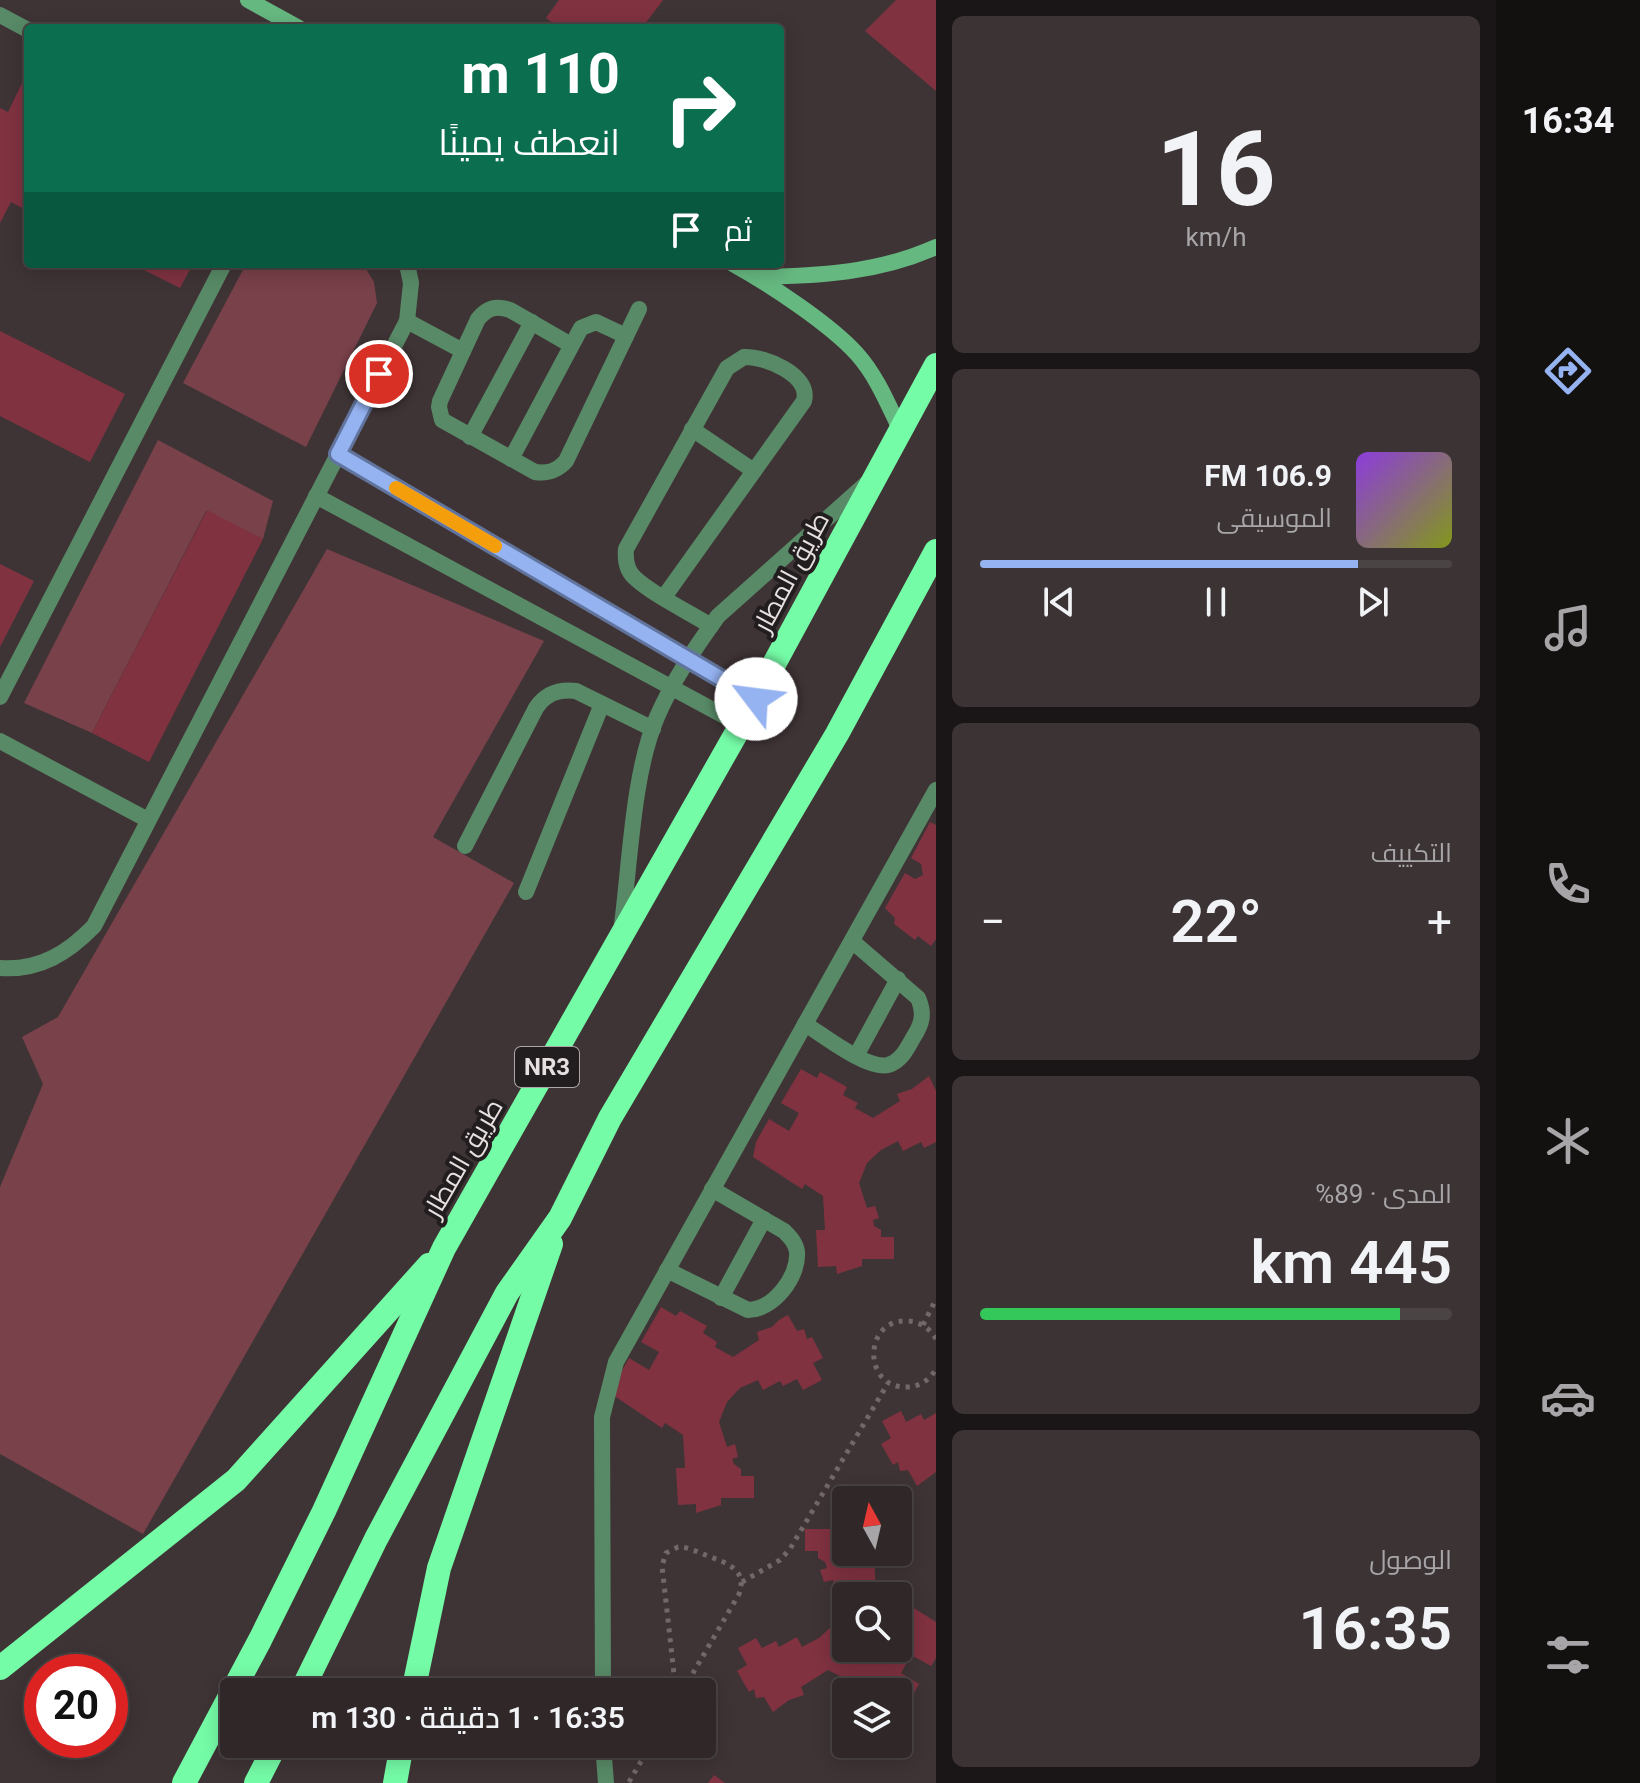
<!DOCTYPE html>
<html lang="ar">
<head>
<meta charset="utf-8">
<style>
	:root { --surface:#2f2728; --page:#3b3334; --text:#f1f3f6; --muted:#a7a5a8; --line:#4a4445; --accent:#95b2f1 }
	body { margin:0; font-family:Roboto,Cairo,sans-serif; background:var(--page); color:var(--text); direction:rtl; height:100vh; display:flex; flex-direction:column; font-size:30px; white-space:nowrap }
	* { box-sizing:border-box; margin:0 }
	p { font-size:26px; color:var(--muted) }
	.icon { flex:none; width:44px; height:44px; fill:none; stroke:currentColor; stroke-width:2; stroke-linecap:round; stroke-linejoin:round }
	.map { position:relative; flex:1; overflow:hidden; direction:ltr }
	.drawer { display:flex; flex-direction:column; gap:16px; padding:16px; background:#1a1516; width:560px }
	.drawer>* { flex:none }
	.guide { position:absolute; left:24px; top:24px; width:760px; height:244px; border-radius:8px; box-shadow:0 4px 20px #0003,0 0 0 2px var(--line); direction:rtl; background:#0b6e4f; color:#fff; overflow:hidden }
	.needle { width:52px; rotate:352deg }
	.tools { position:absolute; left:832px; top:1486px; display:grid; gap:16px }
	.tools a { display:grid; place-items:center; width:80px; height:80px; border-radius:8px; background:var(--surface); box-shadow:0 4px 20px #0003,0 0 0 2px var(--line); font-size:40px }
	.speed { position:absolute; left:24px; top:1654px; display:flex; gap:16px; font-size:40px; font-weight:700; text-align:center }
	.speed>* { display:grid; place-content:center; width:104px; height:104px; border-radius:50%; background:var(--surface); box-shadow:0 4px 20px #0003,0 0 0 2px var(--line); line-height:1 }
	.speed .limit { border:12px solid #d22; background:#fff; color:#111 }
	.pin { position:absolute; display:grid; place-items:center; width:68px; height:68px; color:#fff; margin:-34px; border:4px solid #fff; border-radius:50%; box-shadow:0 2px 8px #0007 }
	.me { position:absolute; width:88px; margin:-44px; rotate:300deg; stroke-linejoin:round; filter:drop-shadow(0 0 6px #0008) }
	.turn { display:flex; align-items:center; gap:28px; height:168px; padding:0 32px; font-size:36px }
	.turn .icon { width:104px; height:104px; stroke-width:2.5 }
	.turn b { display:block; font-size:56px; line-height:68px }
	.then { display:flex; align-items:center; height:76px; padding:0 32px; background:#0003; gap:16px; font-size:30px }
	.big { font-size:60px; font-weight:600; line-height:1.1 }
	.drawer .widget { flex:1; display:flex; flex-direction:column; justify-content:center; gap:12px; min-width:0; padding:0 28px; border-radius:12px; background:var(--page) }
	.drawer .dial { align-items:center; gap:0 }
	.dial b { font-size:104px; line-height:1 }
	.song { display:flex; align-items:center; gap:24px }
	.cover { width:96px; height:96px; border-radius:12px; background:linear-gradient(135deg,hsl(270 70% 55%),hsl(70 70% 35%)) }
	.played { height:8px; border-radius:4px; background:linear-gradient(90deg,var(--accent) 80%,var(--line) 80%) }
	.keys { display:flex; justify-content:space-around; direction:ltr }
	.heat { display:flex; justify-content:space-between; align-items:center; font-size:44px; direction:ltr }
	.charge { height:12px; border-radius:6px; background:linear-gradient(90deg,#34c759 89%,var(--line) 0) }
	.trip { position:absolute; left:220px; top:1678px; width:496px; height:80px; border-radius:8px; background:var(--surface); box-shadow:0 4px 20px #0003,0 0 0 2px var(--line); font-weight:600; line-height:80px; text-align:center; direction:rtl }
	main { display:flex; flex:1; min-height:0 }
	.tab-bar { display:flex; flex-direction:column; width:144px; justify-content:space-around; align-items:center; background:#131010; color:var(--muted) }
	.tab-bar .icon { width:56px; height:56px }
	.tab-bar .selected { color:var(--accent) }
	.tab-bar b { font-size:36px; color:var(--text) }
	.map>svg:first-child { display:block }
</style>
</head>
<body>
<main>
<nav class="tab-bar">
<b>16:34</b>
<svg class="icon selected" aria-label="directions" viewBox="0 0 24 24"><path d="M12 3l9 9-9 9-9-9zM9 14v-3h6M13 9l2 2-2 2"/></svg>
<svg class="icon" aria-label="music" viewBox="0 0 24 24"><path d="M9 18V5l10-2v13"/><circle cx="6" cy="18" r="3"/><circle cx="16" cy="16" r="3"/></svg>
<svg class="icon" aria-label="phone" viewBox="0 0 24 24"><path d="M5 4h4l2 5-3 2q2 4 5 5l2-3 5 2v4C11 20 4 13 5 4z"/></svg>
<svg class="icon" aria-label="climate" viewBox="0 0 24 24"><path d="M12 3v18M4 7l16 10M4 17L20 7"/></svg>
<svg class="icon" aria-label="car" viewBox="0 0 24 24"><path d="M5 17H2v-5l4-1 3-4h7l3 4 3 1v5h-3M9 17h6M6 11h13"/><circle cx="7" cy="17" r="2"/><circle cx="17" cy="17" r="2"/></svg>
<svg class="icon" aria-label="filters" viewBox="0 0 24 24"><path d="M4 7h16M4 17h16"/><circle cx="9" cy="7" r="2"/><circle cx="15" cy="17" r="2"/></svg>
</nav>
<section class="drawer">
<div class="widget dial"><b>16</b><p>km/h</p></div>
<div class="widget">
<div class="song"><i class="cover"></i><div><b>106.9 FM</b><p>الموسيقى</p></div></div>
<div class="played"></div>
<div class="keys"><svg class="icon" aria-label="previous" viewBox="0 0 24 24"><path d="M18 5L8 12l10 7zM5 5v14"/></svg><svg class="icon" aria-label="pause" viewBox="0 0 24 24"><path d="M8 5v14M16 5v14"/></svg><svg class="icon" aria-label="next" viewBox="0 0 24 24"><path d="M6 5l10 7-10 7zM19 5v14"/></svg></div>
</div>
<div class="widget"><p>التكييف</p>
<div class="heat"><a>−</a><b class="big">22°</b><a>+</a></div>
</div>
<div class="widget"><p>المدى · 89%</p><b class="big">445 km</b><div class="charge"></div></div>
<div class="widget"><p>الوصول</p><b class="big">16:35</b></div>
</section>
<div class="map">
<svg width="936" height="1783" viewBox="0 0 936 1783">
	<rect width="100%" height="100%" fill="#3f3435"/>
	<g fill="#79414a">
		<polygon points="246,264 363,264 374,282 377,303 306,447 183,383"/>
		<polygon points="158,440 273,501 263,539 206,511 92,733 24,703"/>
		<polygon points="327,549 544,641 433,837 514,883 143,1534 0,1454 0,1187 43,1084 22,1037 58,1017"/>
	</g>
	<g fill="#803241">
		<polygon points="559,0 663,0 642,28 560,28 546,18"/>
		<polygon points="896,0 936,0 936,91 865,31"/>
		<polygon points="28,71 28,211 11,202 0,223 0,108 8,112"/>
		<polygon points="132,264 193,264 180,288"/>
		<polygon points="0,331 125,394 90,462 0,416"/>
		<polygon points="207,510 263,539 149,762 92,733"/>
		<polygon points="0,564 34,581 0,647"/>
		<polygon points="930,822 936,825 936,939 931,946 918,936 915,940 894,924 895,918 885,908 905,873 915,879 923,875 921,864 911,858"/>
		<polygon points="801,1069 817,1078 820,1072 847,1087 843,1095 858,1103 855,1108 873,1118 900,1101 897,1094 912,1089 929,1076 936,1091 936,1142 924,1148 921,1142 903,1151 898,1141 881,1150 867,1163 859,1183 867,1208 875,1206 879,1218 873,1220 874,1226 881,1230 881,1237 894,1237 894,1259 862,1259 862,1266 837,1274 836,1266 818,1267 816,1230 825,1230 823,1196 805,1184 802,1189 753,1157 756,1142 769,1119 789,1131 799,1113 781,1103"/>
		<polygon points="661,1307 676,1316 680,1311 707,1326 703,1333 717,1342 715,1347 733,1357 759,1340 757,1332 772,1327 779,1320 788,1315 797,1331 804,1329 807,1339 812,1337 823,1358 813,1363 822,1380 803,1390 797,1379 783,1386 780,1381 763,1390 758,1380 740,1388 727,1402 719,1422 727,1447 735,1444 738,1457 732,1459 734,1464 741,1469 741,1476 754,1476 754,1498 721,1498 721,1505 696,1513 696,1504 678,1505 676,1468 685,1468 683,1435 665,1423 662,1428 613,1395 616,1381 629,1358 649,1370 659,1352 641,1342"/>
		<polygon points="901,1411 906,1422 921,1414 924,1420 936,1413 936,1472 917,1486 908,1470 900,1471 898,1462 893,1465 881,1444 891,1438 882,1421"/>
		<polygon points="846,1518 846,1552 883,1552 883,1557 874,1558 876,1591 884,1596 846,1596 846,1648 898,1648 898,1598 936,1622 936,1658 931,1666 911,1655 901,1673 919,1684 900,1718 898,1716 898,1692 856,1692 843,1685 846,1679 828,1670 801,1687 804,1695 789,1700 773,1712 764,1697 756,1698 754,1689 749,1692 737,1671 747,1665 738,1648 756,1638 762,1648 776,1641 779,1647 797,1637 802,1647 819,1638 833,1625 840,1605 833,1580 824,1582 820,1570 827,1568 825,1562 818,1558 818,1551 805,1551 805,1529 836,1529 837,1522"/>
		<polygon points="714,1775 725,1783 708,1783"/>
	</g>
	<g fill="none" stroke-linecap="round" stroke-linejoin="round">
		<g stroke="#726869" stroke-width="5" stroke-dasharray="4 6" stroke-linecap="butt">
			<polyline points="923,1325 936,1299"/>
			<path d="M936,1339c-6,-11 -17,-18 -30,-18 -43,-1 -43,67 0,66 14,0 23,-7 30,-18"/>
			<polyline points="742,1582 780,1560 790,1549 888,1383"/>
			<path d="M676,1692l-14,-126 4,-13 12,-6c10,0 20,5 30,9 19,7 40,14 31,38l-57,98"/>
			<polyline points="629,1782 651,1744"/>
		</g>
		<g stroke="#588a67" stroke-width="16">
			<polyline points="0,15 28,30"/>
			<polyline points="407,321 463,351"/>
			<path d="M571,345l-61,-35c-14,-5 -23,-2 -32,9l-38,82 -1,6 3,13 93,52c13,2 22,-1 31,-11l73,-152"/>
			<polyline points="692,429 754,471"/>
			<polyline points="470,437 532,322"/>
			<polyline points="338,454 756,699"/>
			<polyline points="511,459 581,328 596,322 626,336"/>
			<polyline points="316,496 741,725"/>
			<path d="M664,597l140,-196c7,-26 -39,-45 -60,-44l-17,11 -101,181c-1,11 1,22 9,29 18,17 54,34 76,48"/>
			<polyline points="0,697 224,264"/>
			<polyline points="0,741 148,820"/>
			<path d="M465,846l71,-138c10,-15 23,-19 40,-17l77,38"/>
			<polyline points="526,892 602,704"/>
			<path d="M622,924c8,-61 11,-152 35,-207 16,-37 38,-69 61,-101l149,-133"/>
			<path d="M0,968c39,3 68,-15 94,-42l313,-605 4,-38 -4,-19"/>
			<path d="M805,1024c18,11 62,46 83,41 13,-4 19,-16 25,-27 9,-14 12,-24 5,-40l-66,-57"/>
			<polyline points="856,1056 898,979"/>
			<path d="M667,1270l81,40c25,0 51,-33 49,-58 -1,-9 -7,-15 -13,-21l-72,-42"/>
			<polyline points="721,1298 764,1219"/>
		</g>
		<g stroke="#588a67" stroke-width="16">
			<polyline points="603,1692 602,1417 616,1362 936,790"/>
			<polyline points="603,1744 606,1783"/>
		</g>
		<g stroke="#66b881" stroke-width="16">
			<polyline points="248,0 299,28"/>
			<path d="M733,264c36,20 97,60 124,90 19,21 31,50 43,75"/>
			<path d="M756,277c63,-1 122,-4 180,-30"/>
		</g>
		<g stroke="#75fca7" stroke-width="24">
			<polyline points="0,1668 236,1480 429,1265"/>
			<polyline points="301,1692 376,1539 507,1293 560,1218 610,1118 837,734 936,551"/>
			<polyline points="413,1692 439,1568 551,1244"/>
			<polyline points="184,1783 260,1640 324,1511 444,1248 741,725 936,365"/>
			<polyline points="256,1783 276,1744"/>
			<polyline points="395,1783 402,1744"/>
		</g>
	</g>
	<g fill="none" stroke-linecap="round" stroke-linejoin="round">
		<g stroke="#61749d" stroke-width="20">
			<polyline id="route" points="379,374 338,454 756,699"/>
		</g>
		<use href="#route" stroke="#95b2f1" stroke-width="14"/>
		<polyline stroke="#f59e0b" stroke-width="14" points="396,488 495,546"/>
	</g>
	<g text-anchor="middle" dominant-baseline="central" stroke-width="8" stroke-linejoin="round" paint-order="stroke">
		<rect fill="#221d1e" stroke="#aca6a6" stroke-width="2" x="515" y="1047" width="64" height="40" rx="6"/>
		<g font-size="24" font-weight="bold" fill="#e7e0e0">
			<text x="547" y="1067">NR3</text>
		</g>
		<g font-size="26" fill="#e7e0e0" stroke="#221d1e">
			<text transform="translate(791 572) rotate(-62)">طريق المطار</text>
			<text transform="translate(463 1158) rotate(-60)">طريق المطار</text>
		</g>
	</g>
</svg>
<div class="tools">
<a><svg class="needle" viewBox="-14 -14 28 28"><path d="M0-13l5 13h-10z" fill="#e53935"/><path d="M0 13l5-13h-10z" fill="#a7a5a8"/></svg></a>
<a><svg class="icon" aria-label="search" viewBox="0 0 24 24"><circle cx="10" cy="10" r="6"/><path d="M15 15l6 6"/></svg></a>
<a><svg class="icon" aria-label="layers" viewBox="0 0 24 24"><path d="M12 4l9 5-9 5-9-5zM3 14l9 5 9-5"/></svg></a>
</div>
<div class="speed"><div class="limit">20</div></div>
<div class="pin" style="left:379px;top:374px;background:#d93025"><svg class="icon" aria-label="arrive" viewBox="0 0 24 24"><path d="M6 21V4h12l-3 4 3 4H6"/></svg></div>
<svg class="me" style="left:756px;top:699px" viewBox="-20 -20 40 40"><circle r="19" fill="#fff"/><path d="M0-13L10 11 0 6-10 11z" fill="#95b2f1"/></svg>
<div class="trip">16:35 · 1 دقيقة · 130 m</div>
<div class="guide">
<div class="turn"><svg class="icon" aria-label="right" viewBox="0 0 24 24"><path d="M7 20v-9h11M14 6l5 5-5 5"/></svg><div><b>110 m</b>انعطف يمينًا</div></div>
<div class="then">ثم<svg class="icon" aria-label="arrive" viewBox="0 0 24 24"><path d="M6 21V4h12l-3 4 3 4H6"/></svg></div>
</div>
</div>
</main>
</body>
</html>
